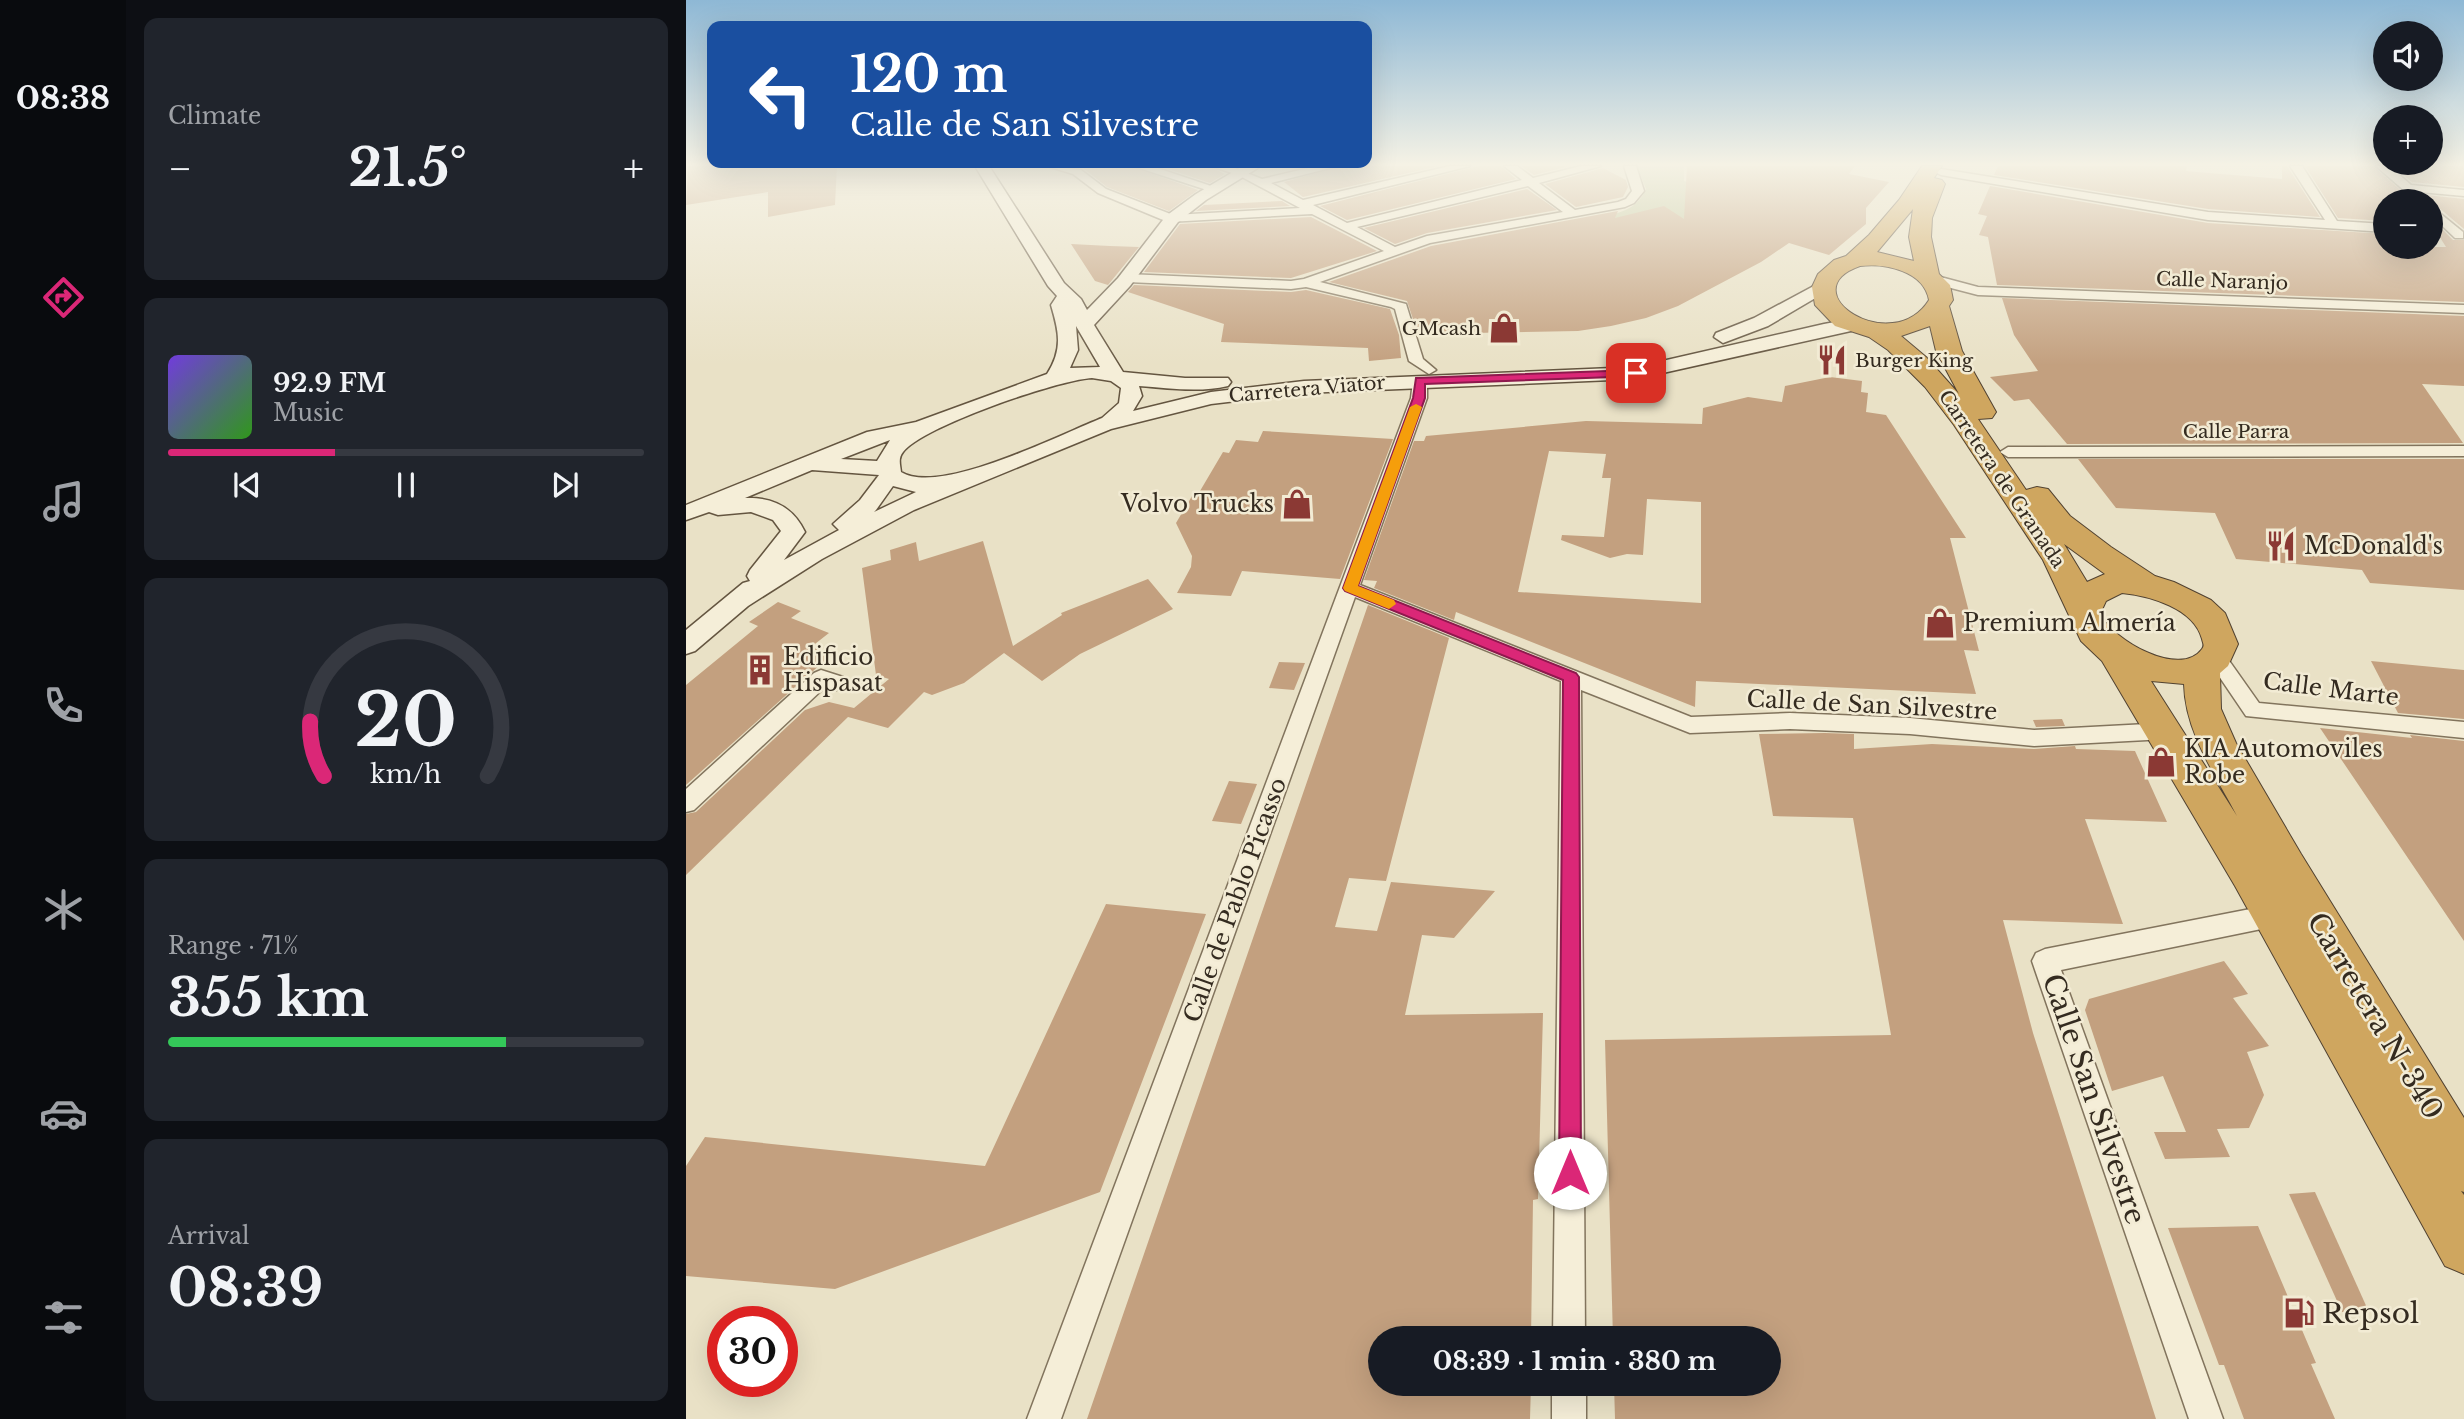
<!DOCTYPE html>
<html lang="en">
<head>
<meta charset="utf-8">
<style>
	:root { --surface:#171b24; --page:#20242c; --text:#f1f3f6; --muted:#9ea1a6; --line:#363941; --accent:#db2777 }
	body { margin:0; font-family:"Libre Baskerville",serif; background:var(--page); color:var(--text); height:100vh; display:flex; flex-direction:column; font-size:26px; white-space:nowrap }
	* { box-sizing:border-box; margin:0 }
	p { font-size:23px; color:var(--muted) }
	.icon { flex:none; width:38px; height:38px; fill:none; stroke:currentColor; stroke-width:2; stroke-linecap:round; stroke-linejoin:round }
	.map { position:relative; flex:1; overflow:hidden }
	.panel { display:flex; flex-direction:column; gap:18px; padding:18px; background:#0d0f14; width:560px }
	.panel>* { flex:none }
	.top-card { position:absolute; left:21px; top:21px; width:665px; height:147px; border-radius:14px; box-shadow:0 7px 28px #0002; background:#1a4fa0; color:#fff; overflow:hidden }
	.fabs { position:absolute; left:1687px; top:21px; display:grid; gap:14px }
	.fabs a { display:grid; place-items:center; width:70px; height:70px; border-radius:50%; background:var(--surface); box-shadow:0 7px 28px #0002; font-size:35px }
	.speed { position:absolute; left:21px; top:1306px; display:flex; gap:14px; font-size:35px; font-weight:700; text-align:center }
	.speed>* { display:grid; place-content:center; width:91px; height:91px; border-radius:50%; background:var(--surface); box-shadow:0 7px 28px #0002; line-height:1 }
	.speed .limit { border:10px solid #d22; background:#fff; color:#111 }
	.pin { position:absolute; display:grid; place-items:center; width:60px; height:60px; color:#fff; margin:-30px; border-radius:14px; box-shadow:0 4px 10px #0006 }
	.me { position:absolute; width:77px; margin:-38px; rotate:0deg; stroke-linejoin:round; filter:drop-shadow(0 0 5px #0008) }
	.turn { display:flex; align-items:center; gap:24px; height:147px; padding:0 28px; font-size:32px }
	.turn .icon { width:91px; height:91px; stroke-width:2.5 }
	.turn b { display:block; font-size:49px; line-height:60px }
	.big { font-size:52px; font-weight:800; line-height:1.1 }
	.panel .tile { flex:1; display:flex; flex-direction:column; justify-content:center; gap:10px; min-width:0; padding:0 24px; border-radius:14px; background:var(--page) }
	.panel .dial { align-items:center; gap:0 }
	.dial svg { height:182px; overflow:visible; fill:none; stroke:var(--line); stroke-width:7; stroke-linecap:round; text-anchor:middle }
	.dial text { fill:var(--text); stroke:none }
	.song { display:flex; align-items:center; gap:21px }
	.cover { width:84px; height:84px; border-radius:10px; background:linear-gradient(135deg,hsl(260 70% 55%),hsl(110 70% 35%)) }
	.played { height:7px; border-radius:4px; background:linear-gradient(90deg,var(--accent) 35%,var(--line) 35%) }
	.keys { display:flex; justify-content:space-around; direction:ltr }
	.heat { display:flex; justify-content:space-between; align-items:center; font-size:38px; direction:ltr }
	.charge { height:10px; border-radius:5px; background:linear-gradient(90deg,#34c759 71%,var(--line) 0) }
	.trip { position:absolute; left:682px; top:1326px; width:413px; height:70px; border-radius:35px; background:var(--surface); box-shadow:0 7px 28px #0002; font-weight:800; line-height:70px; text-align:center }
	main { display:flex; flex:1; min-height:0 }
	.tab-bar { display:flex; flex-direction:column; width:126px; justify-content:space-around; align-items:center; background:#090b0e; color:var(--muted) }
	.tab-bar .icon { width:49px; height:49px }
	.tab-bar .on { color:var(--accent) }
	.tab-bar b { font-size:32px; color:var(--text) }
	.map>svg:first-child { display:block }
</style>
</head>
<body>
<main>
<nav class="tab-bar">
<b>08:38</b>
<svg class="icon on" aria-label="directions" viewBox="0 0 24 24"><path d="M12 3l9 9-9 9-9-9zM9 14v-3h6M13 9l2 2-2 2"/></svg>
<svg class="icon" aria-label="music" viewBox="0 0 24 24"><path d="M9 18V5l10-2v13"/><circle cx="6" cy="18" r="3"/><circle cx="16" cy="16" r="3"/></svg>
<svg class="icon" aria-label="phone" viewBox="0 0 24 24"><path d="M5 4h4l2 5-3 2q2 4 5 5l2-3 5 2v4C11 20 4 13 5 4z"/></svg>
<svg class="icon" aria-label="climate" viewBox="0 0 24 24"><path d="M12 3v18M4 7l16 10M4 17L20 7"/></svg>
<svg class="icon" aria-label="car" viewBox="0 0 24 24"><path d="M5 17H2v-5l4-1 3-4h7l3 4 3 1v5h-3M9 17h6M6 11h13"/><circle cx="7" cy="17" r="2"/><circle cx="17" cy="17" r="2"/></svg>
<svg class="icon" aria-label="filters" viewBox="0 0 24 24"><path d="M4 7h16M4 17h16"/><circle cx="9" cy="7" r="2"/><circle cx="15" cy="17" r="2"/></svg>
</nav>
<section class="panel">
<div class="tile"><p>Climate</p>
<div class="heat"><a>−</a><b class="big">21.5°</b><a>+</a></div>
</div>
<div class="tile">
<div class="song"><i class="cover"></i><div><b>92.9 FM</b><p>Music</p></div></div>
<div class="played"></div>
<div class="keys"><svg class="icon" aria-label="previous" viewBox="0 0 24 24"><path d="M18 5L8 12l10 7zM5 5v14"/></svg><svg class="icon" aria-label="pause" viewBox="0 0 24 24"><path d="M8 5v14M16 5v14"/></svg><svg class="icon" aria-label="next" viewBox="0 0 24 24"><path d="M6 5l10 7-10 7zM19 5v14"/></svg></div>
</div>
<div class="tile dial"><svg viewBox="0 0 100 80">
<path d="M14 69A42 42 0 1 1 86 69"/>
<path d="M14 69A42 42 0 0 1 8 45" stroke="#db2777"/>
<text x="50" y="56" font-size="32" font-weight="700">20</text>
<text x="50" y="72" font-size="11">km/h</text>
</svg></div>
<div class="tile"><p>Range · 71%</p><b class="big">355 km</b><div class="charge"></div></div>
<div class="tile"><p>Arrival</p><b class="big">08:39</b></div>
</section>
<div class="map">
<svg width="1778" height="1419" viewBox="0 0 1778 1419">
	<rect width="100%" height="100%" fill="#e9e1c6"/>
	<path fill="#bec69b" d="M951,166h47v15l19,5 11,27 -82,20 -20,-18c16,-5 27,-10 34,-26z"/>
	<g fill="#c3a07f" fill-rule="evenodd">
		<polygon points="2,166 151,166 149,205 82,217 82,192 0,205"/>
		<polygon points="384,166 444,166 512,190 483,211 421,187 397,168"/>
		<polygon points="473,166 522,166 539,174 524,183"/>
		<polygon points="655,166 748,166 749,167 617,197 598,182"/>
		<polygon points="792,166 815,166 830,179 661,220 634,206"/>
		<polygon points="835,166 879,166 880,167 848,175"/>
		<polygon points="1001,166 1169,166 1163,174 1203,182 1180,208 1180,224 1143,255 1103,243 1075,262 992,306 960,318 925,326 892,331 732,334 721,301 643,282 745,246 932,211 929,218 978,206 998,219"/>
		<polygon points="1312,166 1501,166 1500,171 1596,179 1596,166 1601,166 1634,217 1522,209 1308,175"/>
		<polygon points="1619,166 1687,166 1727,201 1699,201 1699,221 1652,218"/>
		<polygon points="1707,166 1778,166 1778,187 1726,182"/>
		<polygon points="917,168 940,180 942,187 937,197 890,207 859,184"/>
		<polygon points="1304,186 1522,223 1699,234 1699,247 1760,247 1745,223 1745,218 1767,240 1778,240 1778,302 1311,285 1302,237 1293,235 1301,216 1292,214"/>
		<polygon points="841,189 871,210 741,233 709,244 678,228"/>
		<polygon points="1740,195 1778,199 1778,229 1745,201 1737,201"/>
		<polygon points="596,201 604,206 510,211 518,205"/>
		<polygon points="625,217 691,251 605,278 458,272 494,224"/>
		<polygon points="385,244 424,246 453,247 422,285 409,281"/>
		<polygon points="448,285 605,292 620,290 704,309 713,335 715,358 683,361 682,348 535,342 538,324 442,292"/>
		<polygon points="1316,298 1778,316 1778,386 1736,384 1777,443 1381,444 1343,399 1328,401 1304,377 1352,371 1328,335"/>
		<path d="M1144,377l32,4 -1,11 7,1 -2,19 20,3 80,123h-16l29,113 -15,-1 12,44 -280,-13 -1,26 -239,-95 -2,8 -80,-32 3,-7 -13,-1 50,-139h10l2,-5 160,-15 116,3 1,-16 45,-11 34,5 3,-16zM863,451l57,3 -4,24h9l-7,59 -42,-2 -1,5 49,18 17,-4 16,1 4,-56 54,3v101l-183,-11z"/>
		<polygon points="577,431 707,439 654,579 556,571 545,596 491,593 505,567 506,556 490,523 509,491 514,491 537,452 543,453 550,440 572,442"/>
		<polygon points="1392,459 1778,459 1778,590 1684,583 1676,570 1550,559 1529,513 1430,508"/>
		<polygon points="297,541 327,646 376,615 375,613 462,579 487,609 394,654 356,681 318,653 278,683 246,695 238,692 202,728 162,717 0,875 0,814 10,812 119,710 143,702 168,708 203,679 190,675 176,568 205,560 204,550 230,542 233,561"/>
		<polygon points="92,602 115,611 105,618 143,633 125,647 146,654 0,785 0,685 72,626 63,622"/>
		<polygon points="682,605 763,638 700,881 663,878 649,927 691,931 705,882 809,891 768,938 736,935 719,1015 857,1013 852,1199 847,1200 845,1339 695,1339 695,1384 845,1384 844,1419 401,1419"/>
		<polygon points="1685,661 1778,670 1778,719 1712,713"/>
		<polygon points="593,662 619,663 608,690 583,688"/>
		<polygon points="1376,719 1379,726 1350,727 1347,720"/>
		<polygon points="1634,728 1726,738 1724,735 1778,741 1778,941"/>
		<polygon points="1139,733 1168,734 1168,749 1246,744 1348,749 1389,746 1390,749 1449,751 1481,822 1399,819 1437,924 1317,920 1347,1033 1470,1419 929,1419 928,1384 1083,1384 1083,1339 927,1339 919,1040 1205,1035 1167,818 1087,816 1073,734"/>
		<polygon points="543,781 571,784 555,824 526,821"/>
		<polygon points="420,904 520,914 414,1192 149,1289 0,1276 0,1166 19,1137 299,1166"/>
		<polygon points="1538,961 1562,994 1547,998 1583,1046 1561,1052 1578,1095 1563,1128 1531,1129 1544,1157 1479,1159 1468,1132 1500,1132 1477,1076 1426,1091 1399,1010 1403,999"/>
		<polygon points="1629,1192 1682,1310 1656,1312 1603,1194"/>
		<polygon points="1572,1226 1630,1363 1625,1364 1649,1419 1558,1419 1538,1365 1533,1365 1482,1228"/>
	</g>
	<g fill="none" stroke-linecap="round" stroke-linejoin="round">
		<g stroke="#82745d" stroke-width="3">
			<g id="street">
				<path d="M361,166l34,4 25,19 67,26 127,-7 -62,-33 -27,-9h18l33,13 55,-13h21l-67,17 32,17 147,-34h20l-157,39 34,18 175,-43 -18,-14h13l16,12 48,-12h20l-62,17 36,27 43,-8 8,-3 6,-8 -8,-25h12l8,25 -10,12 -9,4 -195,36 -110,39 86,22 17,55 13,11 -7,4 -20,-13 -14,-52 -4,-2 -85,-20 -15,2 -164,-7 -7,-4 7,-4 164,7 13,-2 80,-28 -72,-37 -144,8 -70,-29 -25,-19zM842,186l35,26 -136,24 -32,11 -38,-20z"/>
				<polygon points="447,166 465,166 534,189 524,191"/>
				<polygon points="1604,166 1616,166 1651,221 1699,224 1699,232 1522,220 1255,175 1249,172 1255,169 1522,212 1639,220"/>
				<polygon points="1690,166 1703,166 1725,185 1778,190 1778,196 1734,192 1738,197 1736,199 1728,199"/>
				<polygon points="1745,206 1777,232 1777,238 1769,238 1745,215"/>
				<polygon points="1247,275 1292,287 1778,305 1778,313 1292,295 1242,282 1242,276"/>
				<polygon points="734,377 741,381 741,398 674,585 1005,717 1104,713 1224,718 1348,730 1480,723 1488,725 1491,731 1488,737 1480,739 1348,746 1224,734 1104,729 1004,733 895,690 899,1339 867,1339 875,681 669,597 375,1419 341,1419 725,398 727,381"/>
				<polygon points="1778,446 1778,456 1322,457 1314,452 1322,447"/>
				<polygon points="1530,650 1537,652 1573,703 1778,722 1778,738 1560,716 1520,657 1523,652"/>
				<polygon points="135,670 157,677 160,682 157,687 150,690 139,687 8,810 0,812 0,789 128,673"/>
				<polygon points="1590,904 1599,907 1602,915 1599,923 1590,926 1375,970 1537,1419 1503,1419 1346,961 1350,953 1359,949"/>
				<rect x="866" y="1384" width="34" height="35"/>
			</g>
		</g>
		<g stroke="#645540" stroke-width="3">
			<g id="secondary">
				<path d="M289,166h14l75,117 17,16 6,11 31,-32 48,-62 30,-22 47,-28h18l-55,34 -28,22 -48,64 -36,39 29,47 62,6h43l3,4 -3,4c-29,7 -60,2 -89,0l3,10 -9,15 78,-19 93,-11 332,-14 188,-43 27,-5 9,6 -9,6 -215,48 -332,14 -93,11 -100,25 -197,81 -92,49 -74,47 -53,45 -9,3v-24l57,-47 7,-2 -3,-5 3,-6 31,-39 -8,-11 -22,-8 -33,3 -9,-3 -23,8v-15l181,-73 49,-10 131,-48c16,-25 12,-42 4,-69l6,-9 -9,-10zM390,326l24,41 -30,1 8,-18zM406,378l19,3 10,7 -2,15 -17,15c-43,17 -162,78 -201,54 -1,-8 -3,-14 2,-20 20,-26 155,-72 189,-74zM204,440l-13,21 -36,-2zM126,470l67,5 -19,25 -27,24 6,6 -55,30 21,-28c-12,-25 -32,-35 -60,-34zM207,486l23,6 -42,20 2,-2z"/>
				<polygon points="1137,281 1146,286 1143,290 1082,326 1037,343 1028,337 1030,333 1068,318"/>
			</g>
		</g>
		<g stroke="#514231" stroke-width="2">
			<path id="highway" d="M1236,166h20l-8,12 8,2 3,4 -13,34 -1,19 8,37 11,11 3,15 -4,6 13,45 34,61 -4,6 -14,1 48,71 11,-3 11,2 22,27 41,31 44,29 19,6 37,18 14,13 13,31 -10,22 -8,7 1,36 15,34 65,111 163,264v74l-3,-1 3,4v79l-19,-8 -210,-380 -133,-225 -21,-20 -38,-81 -89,-135 -29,-38 -37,-37 -19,-13 -34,-11 -20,-21 -3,-18 6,-13 16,-14 12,-4 23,-21 30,-35zM1227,209l-4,28 5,24 -37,-9zM1174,266c26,-3 64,5 69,34 -37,59 -140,-9 -69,-34zM1244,326l6,25 23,43 -33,-37 -25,-21zM1378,544l41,30 -18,8zM1436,593c28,3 72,15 80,46 1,5 3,6 0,10 -22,30 -89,-9 -102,-35l6,-13zM1465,681l33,3c1,48 31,90 53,132z"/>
		</g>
		<use href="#street" fill="#f5eed8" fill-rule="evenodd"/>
		<use href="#secondary" fill="#f5eed8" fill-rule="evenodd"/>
		<use href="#highway" fill="#cfa65f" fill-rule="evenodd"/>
	</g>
	<linearGradient id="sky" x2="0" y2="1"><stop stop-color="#8eb8d5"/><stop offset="0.45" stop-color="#f5f2e5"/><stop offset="1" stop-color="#f5f2e5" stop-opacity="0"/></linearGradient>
	<rect width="1778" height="365" fill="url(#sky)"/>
	<polygon fill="#db2777" stroke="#8e194d" stroke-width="2" points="950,370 954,371 954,376 739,384 739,398 672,586 890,673 893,677 895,1173 892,1181 884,1184 876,1181 873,1173 877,680 659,591 657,588 727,398 730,378"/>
	<polygon fill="#f59e0b" points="730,404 736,407 672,586 708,600 710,604 703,609 659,591 657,588 724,407"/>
	<defs>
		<g id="shop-bare" transform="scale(2.415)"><path d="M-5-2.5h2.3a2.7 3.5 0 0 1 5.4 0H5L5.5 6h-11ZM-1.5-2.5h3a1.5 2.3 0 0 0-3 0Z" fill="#8b3934" stroke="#f2ebd4" stroke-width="2.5" paint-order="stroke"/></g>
		<g id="restaurant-bare" transform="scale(2.415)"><path d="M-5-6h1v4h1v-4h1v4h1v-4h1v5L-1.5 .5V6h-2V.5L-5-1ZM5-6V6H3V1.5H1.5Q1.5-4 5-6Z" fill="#8b3934" stroke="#f2ebd4" stroke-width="2.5" paint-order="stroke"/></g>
		<g id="building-bare" transform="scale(2.415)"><path d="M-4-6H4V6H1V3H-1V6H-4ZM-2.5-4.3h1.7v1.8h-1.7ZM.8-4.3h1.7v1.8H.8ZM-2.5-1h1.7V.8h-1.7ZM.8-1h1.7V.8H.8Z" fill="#8b3934" stroke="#f2ebd4" stroke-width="2.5" paint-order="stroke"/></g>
		<g id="fuel-bare" transform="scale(2.415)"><path d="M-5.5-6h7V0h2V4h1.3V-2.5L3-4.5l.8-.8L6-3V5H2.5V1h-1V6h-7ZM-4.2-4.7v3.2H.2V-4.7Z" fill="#8b3934" stroke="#f2ebd4" stroke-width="2.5" paint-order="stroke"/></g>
	</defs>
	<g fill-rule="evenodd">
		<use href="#shop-bare" x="818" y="328"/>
		<use href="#restaurant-bare" x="1146" y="360"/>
		<use href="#shop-bare" x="611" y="504"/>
		<use href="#restaurant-bare" x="1595" y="546"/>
		<use href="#shop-bare" x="1254" y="623"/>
		<use href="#building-bare" x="74" y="670"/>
		<use href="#shop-bare" x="1475" y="762"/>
		<use href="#fuel-bare" x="1613" y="1313"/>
	</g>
	<g text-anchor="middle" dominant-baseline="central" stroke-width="5" stroke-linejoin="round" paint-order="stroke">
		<g font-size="19" fill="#342b20" stroke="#f2ebd4">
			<text transform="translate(1536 281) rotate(2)">Calle Naranjo</text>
			<text transform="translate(621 389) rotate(-5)">Carretera Viator</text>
			<text x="1550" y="431">Calle Parra</text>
			<text transform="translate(1316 479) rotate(56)">Carretera de Granada</text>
		</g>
		<g font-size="19" fill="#342b20" stroke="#f2ebd4" text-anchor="end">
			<text x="795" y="328">GMcash</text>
			<text x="1169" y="360" text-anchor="start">Burger King</text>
		</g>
		<g font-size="23" fill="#342b20" stroke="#f2ebd4" text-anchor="start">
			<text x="588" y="504" text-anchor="end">Volvo Trucks</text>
			<text x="1618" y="546">McDonald's</text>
			<text x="1277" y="623">Premium Almería</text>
			<text x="97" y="657">Edificio<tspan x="97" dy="26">Hispasat</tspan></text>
			<text x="1498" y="749">KIA Automoviles<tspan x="1498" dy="26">Robe</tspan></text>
		</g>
		<g font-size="23" fill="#342b20" stroke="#f2ebd4">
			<text transform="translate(1645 689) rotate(7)">Calle Marte</text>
			<text transform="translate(1186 705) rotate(3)">Calle de San Silvestre</text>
			<text transform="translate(549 900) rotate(-70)">Calle de Pablo Picasso</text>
		</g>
		<g font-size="28" fill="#342b20" stroke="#f2ebd4">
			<text transform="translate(1689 1016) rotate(59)">Carretera N-340</text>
			<text transform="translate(1408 1099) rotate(71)">Calle San Silvestre</text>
		</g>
		<g font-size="28" fill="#342b20" stroke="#f2ebd4" text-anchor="start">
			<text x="1636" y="1313">Repsol</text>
		</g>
	</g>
</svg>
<div class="fabs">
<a><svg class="icon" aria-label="sound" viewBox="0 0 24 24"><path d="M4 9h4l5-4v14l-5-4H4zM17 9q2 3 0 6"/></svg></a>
<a>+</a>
<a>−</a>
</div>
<div class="speed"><div class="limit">30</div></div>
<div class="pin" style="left:950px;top:373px;background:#d93025"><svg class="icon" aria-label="arrive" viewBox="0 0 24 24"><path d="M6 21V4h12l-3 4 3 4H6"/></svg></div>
<svg class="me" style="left:884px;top:1173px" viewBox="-20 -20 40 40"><circle r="19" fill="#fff"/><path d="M0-13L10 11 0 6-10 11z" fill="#db2777"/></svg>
<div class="trip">08:39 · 1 min · 380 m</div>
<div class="top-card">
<div class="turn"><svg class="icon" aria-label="left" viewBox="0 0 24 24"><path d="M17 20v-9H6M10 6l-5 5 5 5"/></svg><div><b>120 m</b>Calle de San Silvestre</div></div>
</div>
</div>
</main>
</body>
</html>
